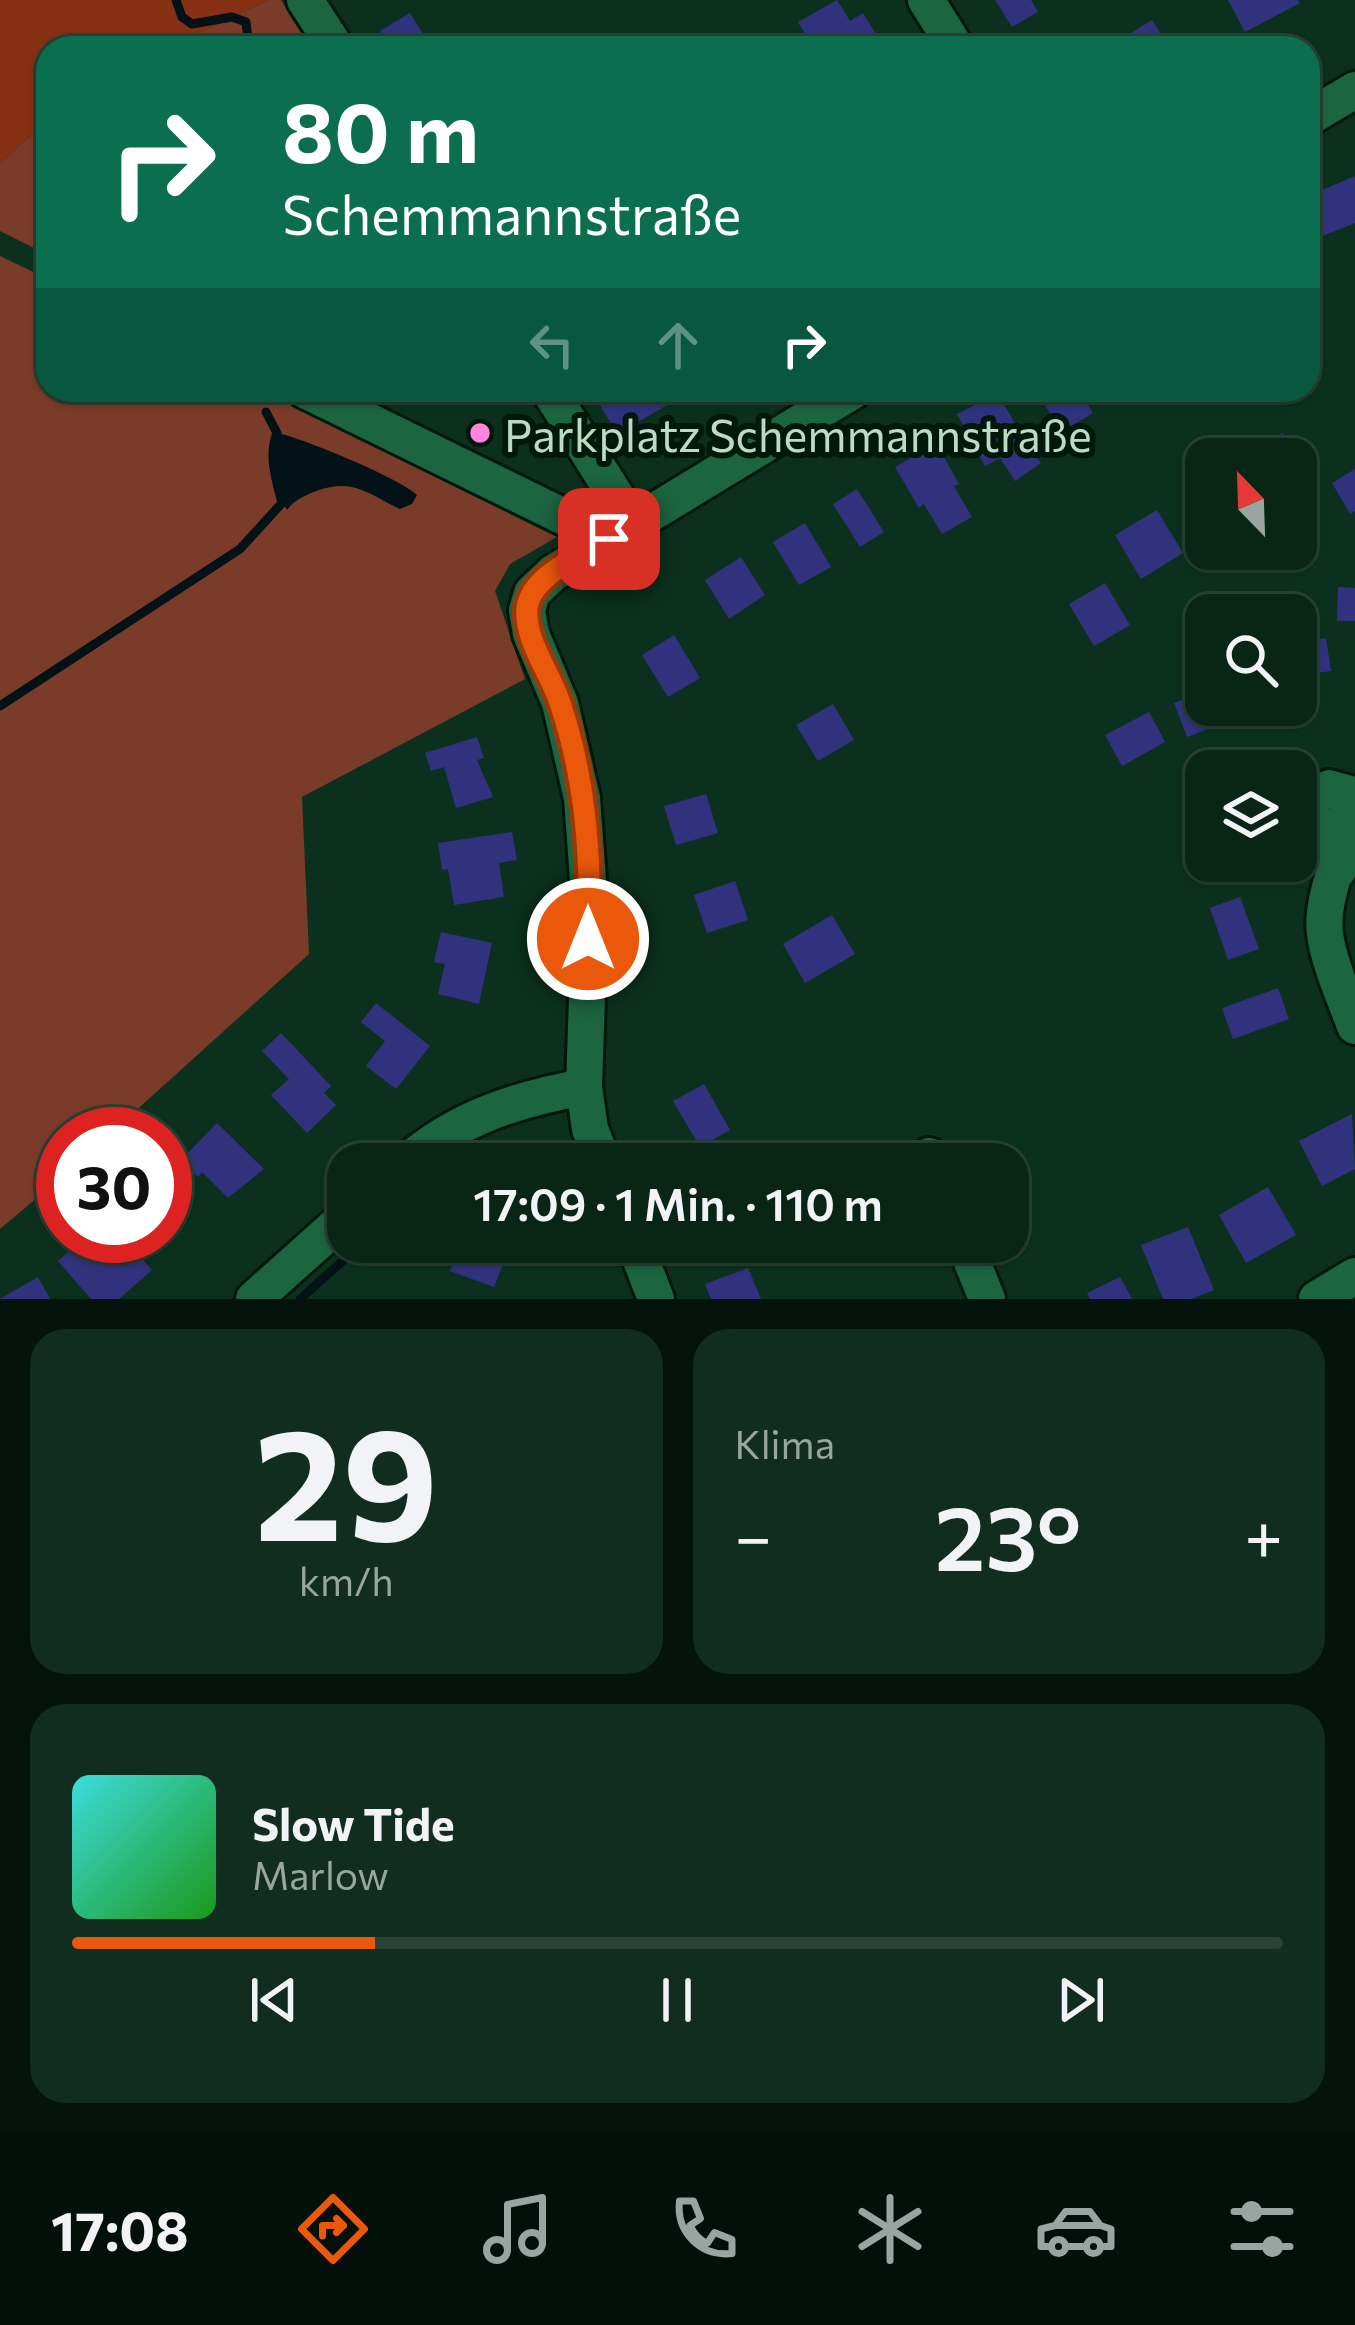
<!DOCTYPE html>
<html lang="de">
<head>
<meta charset="utf-8">
<style>
	:root { --surface:#082516; --page:#112d1f; --text:#f1f3f6; --muted:#98a5a1; --line:#294235; --accent:#ea580c }
	body { margin:0; font-family:Commissioner,sans-serif; background:var(--page); color:var(--text); height:100vh; display:flex; flex-direction:column; font-size:45px; white-space:nowrap }
	* { box-sizing:border-box; margin:0 }
	p { font-size:39px; color:var(--muted) }
	.icon { flex:none; width:66px; height:66px; fill:none; stroke:currentColor; stroke-width:2; stroke-linecap:round; stroke-linejoin:round }
	.map { position:relative; height:1299px; overflow:hidden }
	.sheet { display:flex; flex-direction:column; gap:30px; padding:30px; background:#04140c; flex:1 }
	.sheet>* { flex:none }
	.guide { position:absolute; left:36px; top:36px; width:1284px; height:366px; border-radius:36px; box-shadow:0 3px 9px #0004,0 0 0 3px var(--line); background:#0b6e4f; color:#fff; overflow:hidden }
	.needle { width:78px; rotate:337deg }
	.fabs { position:absolute; left:1185px; top:438px; display:grid; gap:24px }
	.fabs a { display:grid; place-items:center; width:132px; height:132px; border-radius:24px; background:var(--surface); box-shadow:0 3px 9px #0004,0 0 0 3px var(--line); font-size:60px }
	.speed { position:absolute; left:36px; top:1107px; display:flex; gap:24px; font-size:60px; font-weight:700; text-align:center }
	.speed>* { display:grid; place-content:center; width:156px; height:156px; border-radius:50%; background:var(--surface); box-shadow:0 3px 9px #0004,0 0 0 3px var(--line); line-height:1 }
	.speed .limit { border:18px solid #d22; background:#fff; color:#111 }
	.pin { position:absolute; display:grid; place-items:center; width:102px; height:102px; color:#fff; margin:-51px; border-radius:24px; box-shadow:0 6px 18px #0006 }
	.me { position:absolute; width:132px; margin:-66px; rotate:0deg; stroke-linejoin:round; filter:drop-shadow(0 0 9px #0008) }
	.turn { display:flex; align-items:center; gap:42px; height:252px; padding:0 48px; font-size:54px }
	.turn .icon { width:156px; height:156px; stroke-width:2.5 }
	.turn b { display:block; font-size:84px; line-height:102px }
	.lanes { display:flex; align-items:center; height:114px; padding:0 48px; background:#0003; justify-content:center; gap:60px; direction:ltr }
	.lanes .off { opacity:.35 }
	.big { font-size:90px; font-weight:600; line-height:1.1 }
	.sheet .tile { flex:1; display:flex; flex-direction:column; justify-content:center; gap:18px; min-width:0; padding:0 42px; border-radius:36px; background:var(--page) }
	.sheet .dial { align-items:center; gap:0 }
	.dial b { font-size:156px; line-height:1 }
	.song { display:flex; align-items:center; gap:36px }
	.cover { width:144px; height:144px; border-radius:18px; background:linear-gradient(135deg,hsl(180 70% 55%),hsl(120 70% 35%)) }
	.played { height:12px; border-radius:6px; background:linear-gradient(90deg,var(--accent) 25%,var(--line) 25%) }
	.keys { display:flex; justify-content:space-around; direction:ltr }
	.heat { display:flex; justify-content:space-between; align-items:center; font-size:66px; direction:ltr }
	.sheet .tiles { flex:1; display:grid; gap:30px; grid-template-columns:1fr 1fr }
	.tile:last-child { grid-column:span 2 }
	.trip { position:absolute; left:327px; top:1143px; width:702px; height:120px; border-radius:36px; background:var(--surface); box-shadow:0 3px 9px #0004,0 0 0 3px var(--line); font-weight:600; line-height:120px; text-align:center }
	.tab-bar { display:flex; height:192px; justify-content:space-around; align-items:center; background:#030f09; color:var(--muted) }
	.tab-bar .icon { width:84px; height:84px }
	.tab-bar .on { color:var(--accent) }
	.tab-bar b { font-size:54px; color:var(--text) }
	.map>svg:first-child { display:block }
</style>
</head>
<body>
<div class="map">
<svg width="1355" height="1299" viewBox="0 0 1355 1299">
	<rect width="100%" height="100%" fill="#0b311e"/>
	<g fill="#7a3c29">
		<polygon points="269,0 281,0 311,48 167,48"/>
		<polygon points="48,120 48,255 0,231 0,163"/>
		<polygon points="0,256 48,279 48,390 227,390 242,397 257,390 273,390 564,533 510,564 495,591 525,679 302,797 309,954 110,1134 63,1134 63,1176 0,1229"/>
	</g>
	<polygon fill="#863014" points="0,0 269,0 167,48 48,48 48,120 0,163"/>
	<path fill="#031216" d="M277,433c24,4 126,47 140,62l-5,9 -12,5c-30,-14 -46,-31 -81,-19 -13,5 -24,9 -32,20 -13,-20 -19,-56 -10,-77z"/>
	<g fill="none" stroke-linecap="round" stroke-linejoin="round">
		<g stroke="#031216" stroke-width="9">
			<polyline points="176,0 182,17 192,24 232,17 246,22 249,48"/>
			<path d="M0,706l240,-157 42,-46c-6,-23 -14,-49 -5,-70l-11,-21"/>
			<polyline points="300,1299 364,1242"/>
		</g>
	</g>
	<g fill="#31327d">
		<polygon points="837,0 850,21 863,13 880,41 869,48 814,48 798,22"/>
		<polygon points="995,0 1031,0 1038,12 1012,27"/>
		<polygon points="1228,0 1298,0 1300,3 1245,32"/>
		<polygon points="410,13 432,48 390,48 380,31"/>
		<polygon points="1152,20 1169,48 1107,48"/>
		<polygon points="1355,176 1355,223 1310,241 1308,196"/>
		<polygon points="597,390 661,390 669,404 617,434 593,393"/>
		<polygon points="1036,390 1079,390 1093,413 1061,432"/>
		<polygon points="998,393 1026,444 1041,463 1015,481 1000,458 985,466 957,414"/>
		<polygon points="1283,433 1293,459 1253,459 1248,451"/>
		<polygon points="936,443 959,484 954,486 972,517 942,534 924,504 919,508 895,467"/>
		<polygon points="1355,469 1355,511 1350,514 1332,483"/>
		<polygon points="1206,486 1206,530 1186,498"/>
		<polygon points="857,489 884,532 860,547 833,504"/>
		<polygon points="1157,510 1183,553 1141,579 1115,535"/>
		<polygon points="805,523 831,567 799,585 773,542"/>
		<polygon points="741,557 765,595 729,619 705,580"/>
		<polygon points="1105,583 1130,625 1094,646 1069,604"/>
		<polygon points="1338,587 1355,588 1355,621 1337,621"/>
		<polygon points="674,635 700,678 668,697 642,655"/>
		<polygon points="1326,638 1331,671 1296,676 1296,643"/>
		<polygon points="1206,691 1206,705 1217,705 1224,723 1187,737 1174,703"/>
		<polygon points="833,704 854,740 818,761 796,725"/>
		<polygon points="1149,712 1165,742 1122,766 1105,735"/>
		<polygon points="477,737 484,758 477,760 493,797 456,808 444,767 431,771 425,753"/>
		<polygon points="706,794 718,833 676,845 664,806"/>
		<polygon points="1206,826 1206,852 1193,857 1184,834"/>
		<polygon points="512,832 517,860 499,863 504,897 454,905 448,869 442,870 438,843"/>
		<polygon points="735,881 748,920 707,933 694,895"/>
		<polygon points="1240,897 1259,949 1228,960 1210,908"/>
		<polygon points="832,915 855,954 805,983 783,944"/>
		<polygon points="441,932 492,943 479,1004 438,994 445,964 434,962"/>
		<polygon points="1278,988 1289,1019 1233,1039 1222,1008"/>
		<polygon points="376,1003 430,1046 396,1089 366,1066 385,1041 361,1022"/>
		<polygon points="281,1033 331,1086 324,1093 336,1105 307,1133 271,1095 289,1079 262,1051"/>
		<polygon points="704,1084 730,1130 700,1147 673,1101"/>
		<polygon points="1352,1114 1355,1169 1322,1186 1299,1141"/>
		<polygon points="217,1123 264,1169 228,1198 202,1172 198,1177 181,1160"/>
		<polygon points="1268,1187 1296,1235 1246,1263 1219,1215"/>
		<polygon points="1188,1227 1214,1290 1191,1299 1163,1299 1141,1245"/>
		<polygon points="86,1236 121,1236 152,1270 119,1299 91,1299 58,1261"/>
		<polygon points="461,1242 565,1242 556,1266 509,1249 494,1287 450,1271"/>
		<polygon points="748,1268 761,1299 711,1299 705,1284"/>
		<polygon points="38,1277 50,1299 0,1299"/>
		<polygon points="1120,1277 1132,1299 1090,1299 1087,1293"/>
	</g>
	<g fill="none" stroke-linecap="round" stroke-linejoin="round">
		<g stroke="#02170b" stroke-width="42">
			<g id="minor">
				<polyline points="305,0 336,48"/>
				<polyline points="926,0 956,48"/>
				<polyline points="1308,118 1355,90"/>
				<polyline points="305,390 609,539"/>
				<polyline points="549,390 634,525"/>
				<path d="M1338,870l-28,-60 2,-12 17,-10 18,5c8,44 -28,98 -22,141 4,30 20,64 30,92"/>
				<polyline points="929,1156 932,1164"/>
				<path d="M405,1164c51,-46 113,-65 179,-77"/>
				<polyline points="604,1164 590,1129 584,1087 590,907 582,798 560,703 531,634 527,610 532,593 553,573 854,390"/>
				<polyline points="634,1242 656,1299"/>
				<polyline points="964,1242 987,1299"/>
				<polyline points="254,1299 348,1215"/>
				<polyline points="1317,1299 1355,1276"/>
			</g>
		</g>
		<use href="#minor" stroke="#1c6541" stroke-width="36"/>
	</g>
	<g fill="none" stroke-linecap="round" stroke-linejoin="round">
		<g stroke="#983908" stroke-width="30">
			<path id="route" d="M588,939c4,-78 -3,-162 -28,-236 -9,-29 -36,-63 -33,-95 4,-33 57,-54 82,-69"/>
		</g>
		<use href="#route" stroke="#ea580c" stroke-width="21"/>
	</g>
	<circle fill="#fe85e0" stroke="#001809" stroke-width="4.5" cx="480" cy="433" r="12"/>
	<g text-anchor="middle" dominant-baseline="central" stroke-width="12" stroke-linejoin="round" paint-order="stroke">
		<g font-size="45" fill="#badcc6" stroke="#001809" text-anchor="start">
			<text x="504" y="433">Parkplatz Schemmannstraße</text>
		</g>
	</g>
</svg>
<div class="fabs">
<a><svg class="needle" viewBox="-14 -14 28 28"><path d="M0-13l5 13h-10z" fill="#e53935"/><path d="M0 13l5-13h-10z" fill="#98a5a1"/></svg></a>
<a><svg class="icon" aria-label="search" viewBox="0 0 24 24"><circle cx="10" cy="10" r="6"/><path d="M15 15l6 6"/></svg></a>
<a><svg class="icon" aria-label="layers" viewBox="0 0 24 24"><path d="M12 4l9 5-9 5-9-5zM3 14l9 5 9-5"/></svg></a>
</div>
<div class="speed"><div class="limit">30</div></div>
<div class="pin" style="left:609px;top:539px;background:#d93025"><svg class="icon" aria-label="arrive" viewBox="0 0 24 24"><path d="M6 21V4h12l-3 4 3 4H6"/></svg></div>
<svg class="me" style="left:588px;top:939px" viewBox="-20 -20 40 40"><circle r="17" fill="#ea580c" stroke="#fff" stroke-width="3"/><path d="M0-11L8 9 0 5-8 9z" fill="#fff"/></svg>
<div class="trip">17:09 · 1 Min. · 110 m</div>
<div class="guide">
<div class="turn"><svg class="icon" aria-label="right" viewBox="0 0 24 24"><path d="M7 20v-9h11M14 6l5 5-5 5"/></svg><div><b>80 m</b>Schemmannstraße</div></div>
<div class="lanes"><svg class="icon off" aria-label="left" viewBox="0 0 24 24"><path d="M17 20v-9H6M10 6l-5 5 5 5"/></svg><svg class="icon off" aria-label="ahead" viewBox="0 0 24 24"><path d="M12 20V5M6 11l6-6 6 6"/></svg><svg class="icon" aria-label="right" viewBox="0 0 24 24"><path d="M7 20v-9h11M14 6l5 5-5 5"/></svg></div>
</div>
</div>
<section class="sheet">
<div class="tiles">
<div class="tile dial"><b>29</b><p>km/h</p></div>
<div class="tile"><p>Klima</p>
<div class="heat"><a>−</a><b class="big">23°</b><a>+</a></div>
</div>
<div class="tile">
<div class="song"><i class="cover"></i><div><b>Slow Tide</b><p>Marlow</p></div></div>
<div class="played"></div>
<div class="keys"><svg class="icon" aria-label="previous" viewBox="0 0 24 24"><path d="M18 5L8 12l10 7zM5 5v14"/></svg><svg class="icon" aria-label="pause" viewBox="0 0 24 24"><path d="M8 5v14M16 5v14"/></svg><svg class="icon" aria-label="next" viewBox="0 0 24 24"><path d="M6 5l10 7-10 7zM19 5v14"/></svg></div>
</div>
</div>
</section>
<nav class="tab-bar">
<b>17:08</b>
<svg class="icon on" aria-label="directions" viewBox="0 0 24 24"><path d="M12 3l9 9-9 9-9-9zM9 14v-3h6M13 9l2 2-2 2"/></svg>
<svg class="icon" aria-label="music" viewBox="0 0 24 24"><path d="M9 18V5l10-2v13"/><circle cx="6" cy="18" r="3"/><circle cx="16" cy="16" r="3"/></svg>
<svg class="icon" aria-label="phone" viewBox="0 0 24 24"><path d="M5 4h4l2 5-3 2q2 4 5 5l2-3 5 2v4C11 20 4 13 5 4z"/></svg>
<svg class="icon" aria-label="climate" viewBox="0 0 24 24"><path d="M12 3v18M4 7l16 10M4 17L20 7"/></svg>
<svg class="icon" aria-label="car" viewBox="0 0 24 24"><path d="M5 17H2v-5l4-1 3-4h7l3 4 3 1v5h-3M9 17h6M6 11h13"/><circle cx="7" cy="17" r="2"/><circle cx="17" cy="17" r="2"/></svg>
<svg class="icon" aria-label="filters" viewBox="0 0 24 24"><path d="M4 7h16M4 17h16"/><circle cx="9" cy="7" r="2"/><circle cx="15" cy="17" r="2"/></svg>
</nav>
</body>
</html>
